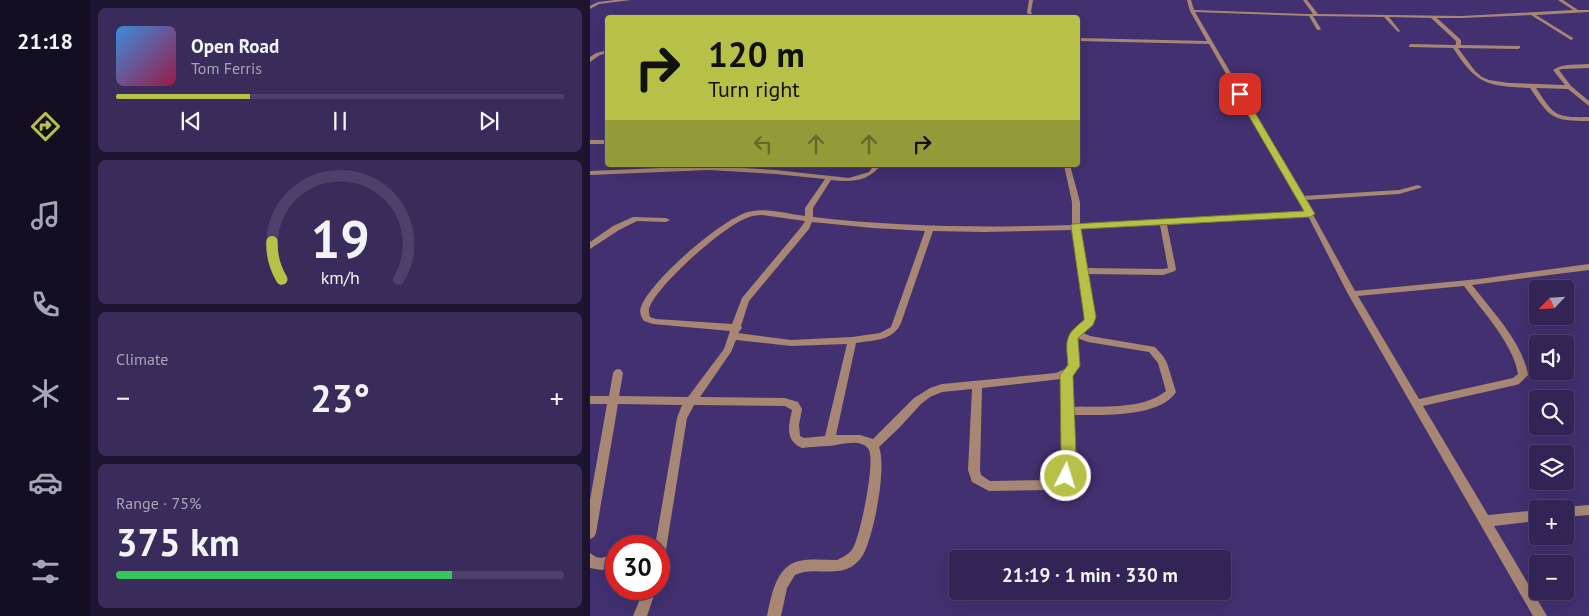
<!DOCTYPE html>
<html lang="en">
<head>
<meta charset="utf-8">
<style>
	:root { --surface:#322454; --page:#3a2c5a; --text:#f1f3f6; --muted:#a8a4b8; --line:#4d416b; --accent:#b8c147 }
	body { margin:0; font-family:"PT Sans",sans-serif; background:var(--page); color:var(--text); height:100vh; display:flex; flex-direction:column; font-size:19px; white-space:nowrap }
	* { box-sizing:border-box; margin:0 }
	p { font-size:16px; color:var(--muted) }
	.icon { flex:none; width:28px; height:28px; fill:none; stroke:currentColor; stroke-width:2; stroke-linecap:round; stroke-linejoin:round }
	.map { position:relative; flex:1; overflow:hidden }
	.panel { display:flex; flex-direction:column; gap:8px; padding:8px; background:#1c142e; width:500px }
	.panel>* { flex:none }
	.top-card { position:absolute; left:15px; top:15px; width:475px; height:152px; border-radius:5px; box-shadow:0 5px 20px #0002,0 0 0 1px var(--line); background:#b8c147; color:#111; overflow:hidden }
	.needle { width:32px; rotate:245deg }
	.buttons { position:absolute; left:939px; top:280px; display:grid; gap:10px }
	.buttons a { display:grid; place-items:center; width:45px; height:45px; border-radius:5px; background:var(--surface); box-shadow:0 5px 20px #0002,0 0 0 1px var(--line); font-size:25px }
	.speed { position:absolute; left:15px; top:535px; display:flex; gap:10px; font-size:25px; font-weight:700; text-align:center }
	.speed>* { display:grid; place-content:center; width:65px; height:65px; border-radius:50%; background:var(--surface); box-shadow:0 5px 20px #0002,0 0 0 1px var(--line); line-height:1 }
	.speed .limit { border:8px solid #d22; background:#fff; color:#111 }
	.pin { position:absolute; display:grid; place-items:center; width:42px; height:42px; color:#fff; margin:-21px; border-radius:10px; box-shadow:0 2px 8px #0006 }
	.me { position:absolute; width:55px; margin:-28px; rotate:5deg; stroke-linejoin:round; filter:drop-shadow(0 0 4px #0008) }
	.turn { display:flex; align-items:center; gap:18px; height:105px; padding:0 20px; font-size:22px }
	.turn .icon { width:65px; height:65px; stroke-width:2.5 }
	.turn b { display:block; font-size:35px; line-height:42px }
	.lanes { display:flex; align-items:center; height:48px; padding:0 20px; background:#0003; justify-content:center; gap:25px; direction:ltr }
	.lanes .off { opacity:.35 }
	.big { font-size:38px; font-weight:700; line-height:1.1 }
	.panel .widget { flex:1; display:flex; flex-direction:column; justify-content:center; gap:8px; min-width:0; padding:0 18px; border-radius:8px; background:var(--page) }
	.panel .dial { align-items:center; gap:0 }
	.dial svg { height:130px; overflow:visible; fill:none; stroke:var(--line); stroke-width:7; stroke-linecap:round; text-anchor:middle }
	.dial text { fill:var(--text); stroke:none }
	.song { display:flex; align-items:center; gap:15px }
	.cover { width:60px; height:60px; border-radius:8px; background:linear-gradient(135deg,hsl(210 70% 55%),hsl(340 70% 35%)) }
	.played { height:5px; border-radius:2px; background:linear-gradient(90deg,var(--accent) 30%,var(--line) 30%) }
	.keys { display:flex; justify-content:space-around; direction:ltr }
	.heat { display:flex; justify-content:space-between; align-items:center; font-size:28px; direction:ltr }
	.charge { height:8px; border-radius:4px; background:linear-gradient(90deg,#34c759 75%,var(--line) 0) }
	.trip { position:absolute; left:359px; top:550px; width:282px; height:50px; border-radius:5px; background:var(--surface); box-shadow:0 5px 20px #0002,0 0 0 1px var(--line); font-weight:700; line-height:50px; text-align:center }
	main { display:flex; flex:1; min-height:0 }
	.menu { display:flex; flex-direction:column; width:90px; justify-content:space-around; align-items:center; background:#140e22; color:var(--muted) }
	.menu .icon { width:35px; height:35px }
	.menu .active { color:var(--accent) }
	.menu b { font-size:22px; color:var(--text) }
	.map>svg:first-child { display:block }
</style>
</head>
<body>
<main>
<nav class="menu">
<b>21:18</b>
<svg class="icon active" aria-label="directions" viewBox="0 0 24 24"><path d="M12 3l9 9-9 9-9-9zM9 14v-3h6M13 9l2 2-2 2"/></svg>
<svg class="icon" aria-label="music" viewBox="0 0 24 24"><path d="M9 18V5l10-2v13"/><circle cx="6" cy="18" r="3"/><circle cx="16" cy="16" r="3"/></svg>
<svg class="icon" aria-label="phone" viewBox="0 0 24 24"><path d="M5 4h4l2 5-3 2q2 4 5 5l2-3 5 2v4C11 20 4 13 5 4z"/></svg>
<svg class="icon" aria-label="climate" viewBox="0 0 24 24"><path d="M12 3v18M4 7l16 10M4 17L20 7"/></svg>
<svg class="icon" aria-label="car" viewBox="0 0 24 24"><path d="M5 17H2v-5l4-1 3-4h7l3 4 3 1v5h-3M9 17h6M6 11h13"/><circle cx="7" cy="17" r="2"/><circle cx="17" cy="17" r="2"/></svg>
<svg class="icon" aria-label="filters" viewBox="0 0 24 24"><path d="M4 7h16M4 17h16"/><circle cx="9" cy="7" r="2"/><circle cx="15" cy="17" r="2"/></svg>
</nav>
<section class="panel">
<div class="widget">
<div class="song"><i class="cover"></i><div><b>Open Road</b><p>Tom Ferris</p></div></div>
<div class="played"></div>
<div class="keys"><svg class="icon" aria-label="previous" viewBox="0 0 24 24"><path d="M18 5L8 12l10 7zM5 5v14"/></svg><svg class="icon" aria-label="pause" viewBox="0 0 24 24"><path d="M8 5v14M16 5v14"/></svg><svg class="icon" aria-label="next" viewBox="0 0 24 24"><path d="M6 5l10 7-10 7zM19 5v14"/></svg></div>
</div>
<div class="widget dial"><svg viewBox="0 0 100 80">
<path d="M14 69A42 42 0 1 1 86 69"/>
<path d="M14 69A42 42 0 0 1 8 46" stroke="#b8c147"/>
<text x="50" y="56" font-size="32" font-weight="700">19</text>
<text x="50" y="72" font-size="11">km/h</text>
</svg></div>
<div class="widget"><p>Climate</p>
<div class="heat"><a>−</a><b class="big">23°</b><a>+</a></div>
</div>
<div class="widget"><p>Range · 75%</p><b class="big">375 km</b><div class="charge"></div></div>
</section>
<div class="map">
<svg width="999" height="616" viewBox="0 0 999 616">
	<rect width="100%" height="100%" fill="#423070"/>
	<g fill="none" stroke-linecap="round" stroke-linejoin="round">
		<g fill="#a78774" fill-rule="evenodd">
			<polygon points="25,0 41,0 9,4 0,9 0,6 8,2"/>
			<polygon points="439,0 443,0 441,12 445,18 440,18 437,12"/>
			<path d="M597,0h4l3,10 113,4h6l-10,-14h4l11,14 144,2 111,-6 -15,-10h5l15,10h11v2l-53,3 37,23v1l-2,1 -40,-25 -69,3h-25l24,22v5l59,1v2l-2,1 -60,-1 17,23 7,6 7,3 20,3 56,2 -12,-15c10,-7 24,-5 36,-6v4l-27,1 -3,1 12,16 18,15v5l-21,-17 -32,-1c18,27 19,30 53,29v4c-37,0 -39,-3 -59,-33 -43,-2 -53,-3 -77,-40l-44,-1v-2l2,-1 44,1 1,-1v-3l-25,-23 -42,-1 11,14 -2,1 -14,-15 -71,-1 8,13 -2,1h-2l-8,-14 -114,-4 108,184 96,-6 19,-5 4,2 -2,1 -21,6 -94,6 50,91 124,-12 110,-15v6l-117,15c20,26 51,58 56,90l-9,9 -3,1 -93,21 65,109 50,-5v11l-44,5 53,90h-14l-185,-322 -40,-78 -141,9 9,44 -1,2 -12,4 -76,-1 7,43 -4,8 -9,7 9,4 65,11 8,9 4,7 9,29c-16,26 -77,23 -103,23l1,38 -4,28 -19,9 -62,1 -17,-9 -4,-12 4,-81 -30,3 -12,5 -9,7 -21,23 -21,20c8,21 -5,86 -15,106 -3,6 -7,10 -13,14 -18,10 -39,-1 -56,8l-8,13 -6,28h-14c5,-24 10,-54 38,-56 11,-1 21,0 32,0 7,-3 14,-7 17,-14 7,-15 21,-82 15,-96 -1,-2 -3,-4 -5,-5 -11,-5 -24,0 -35,1 -9,0 -18,1 -27,2 -18,-8 -13,-23 -10,-38l-7,-4 -91,-1 -7,13 -22,138 -2,4 -4,2v-16h-4l22,-128 5,-13 -64,-1 -22,129 -2,4 -4,2v-39l17,-96h-17v-8h19l4,-23 2,-3 3,-1 3,1 2,3 -4,23 69,1 36,-48 6,-18 -77,-7 -9,-3c-3,-4 -5,-9 -3,-14 9,-26 81,-88 107,-95 19,-5 39,2 57,4v-8l20,-29 -50,-5 -66,-4 -119,5v-4l119,-5 66,4 74,8 20,-6 5,-7h7c-13,17 -30,17 -50,15l-18,28v9c87,10 172,11 259,8v-23l-8,-37h6l10,37v23l225,-13 -96,-168 -131,-3v-3l129,3 -17,-30zM172,215l43,6 -3,5 -60,72 -10,26 -76,-5 -6,-2c-1,-4 -2,-7 0,-11 12,-25 66,-72 90,-85 7,-4 14,-6 22,-6zM222,222l61,6 52,3 -34,96 -11,6 -28,4 -61,3 -53,-7 4,-5 -1,-2 8,-25 60,-72zM570,225l8,43 -5,1 -76,-1 -7,-39zM483,230l13,87c-4,8 -14,10 -17,18 -4,11 2,23 -2,33l-11,5 -114,11 -12,4 -16,10 -41,41 -13,-4h-24l20,-92c18,-3 37,-2 45,-20l32,-92 51,1zM874,286c17,23 50,59 54,88l-5,4 -94,21 -61,-103zM487,338l11,4 61,10 9,11 8,28c-23,19 -65,15 -94,16l-1,-32c12,-9 4,-24 6,-37zM146,340l55,6 56,-2 -22,92 -21,2 -4,-2 -1,-11 3,-16 -4,-7 -13,-4 -85,-1 31,-45zM471,379l3,74 -3,21 -11,6 -60,1 -9,-6 -1,-5 2,-82z"/>
			<polygon points="231,14 235,15 234,18 229,18"/>
			<polygon points="18,50 18,53 10,55 0,62 0,57 6,53"/>
			<rect x="0" y="140" width="18" height="4"/>
			<polygon points="402,165 409,165 406,167"/>
			<polygon points="43,217 76,218 80,220 76,222 47,221 29,230 0,249 0,242 23,226"/>
			<polygon points="999,505 999,515 975,517 975,509 971,509 975,507"/>
			<polygon points="0,553 6,557 11,558 26,554 26,566 11,570 0,568"/>
			<polygon points="54,589 66,589 57,616 43,616"/>
		</g>
	</g>
	<path fill="#b8c147" stroke="#787d2e" d="M650,92l4,2 71,120 -5,3 -229,12 15,88 -3,8 -15,13 2,28 -7,10 3,77 -4,28 -6,2 -5,-2 -2,-5 2,-23 -1,-78 8,-10c-2,-25 -4,-29 16,-45v-3l-13,-91 1,-2 232,-13 -68,-117z"/>
</svg>
<div class="buttons">
<a><svg class="needle" viewBox="-14 -14 28 28"><path d="M0-13l5 13h-10z" fill="#e53935"/><path d="M0 13l5-13h-10z" fill="#a8a4b8"/></svg></a>
<a><svg class="icon" aria-label="sound" viewBox="0 0 24 24"><path d="M4 9h4l5-4v14l-5-4H4zM17 9q2 3 0 6"/></svg></a>
<a><svg class="icon" aria-label="search" viewBox="0 0 24 24"><circle cx="10" cy="10" r="6"/><path d="M15 15l6 6"/></svg></a>
<a><svg class="icon" aria-label="layers" viewBox="0 0 24 24"><path d="M12 4l9 5-9 5-9-5zM3 14l9 5 9-5"/></svg></a>
<a>+</a>
<a>−</a>
</div>
<div class="speed"><div class="limit">30</div></div>
<div class="pin" style="left:650px;top:94px;background:#d93025"><svg class="icon" aria-label="arrive" viewBox="0 0 24 24"><path d="M6 21V4h12l-3 4 3 4H6"/></svg></div>
<svg class="me" style="left:476px;top:476px" viewBox="-20 -20 40 40"><circle r="17" fill="#b8c147" stroke="#fff" stroke-width="3"/><path d="M0-11L8 9 0 5-8 9z" fill="#fff"/></svg>
<div class="trip">21:19 · 1 min · 330 m</div>
<div class="top-card">
<div class="turn"><svg class="icon" aria-label="right" viewBox="0 0 24 24"><path d="M7 20v-9h11M14 6l5 5-5 5"/></svg><div><b>120 m</b>Turn right</div></div>
<div class="lanes"><svg class="icon off" aria-label="left" viewBox="0 0 24 24"><path d="M17 20v-9H6M10 6l-5 5 5 5"/></svg><svg class="icon off" aria-label="ahead" viewBox="0 0 24 24"><path d="M12 20V5M6 11l6-6 6 6"/></svg><svg class="icon off" aria-label="ahead" viewBox="0 0 24 24"><path d="M12 20V5M6 11l6-6 6 6"/></svg><svg class="icon" aria-label="right" viewBox="0 0 24 24"><path d="M7 20v-9h11M14 6l5 5-5 5"/></svg></div>
</div>
</div>
</main>
</body>
</html>
